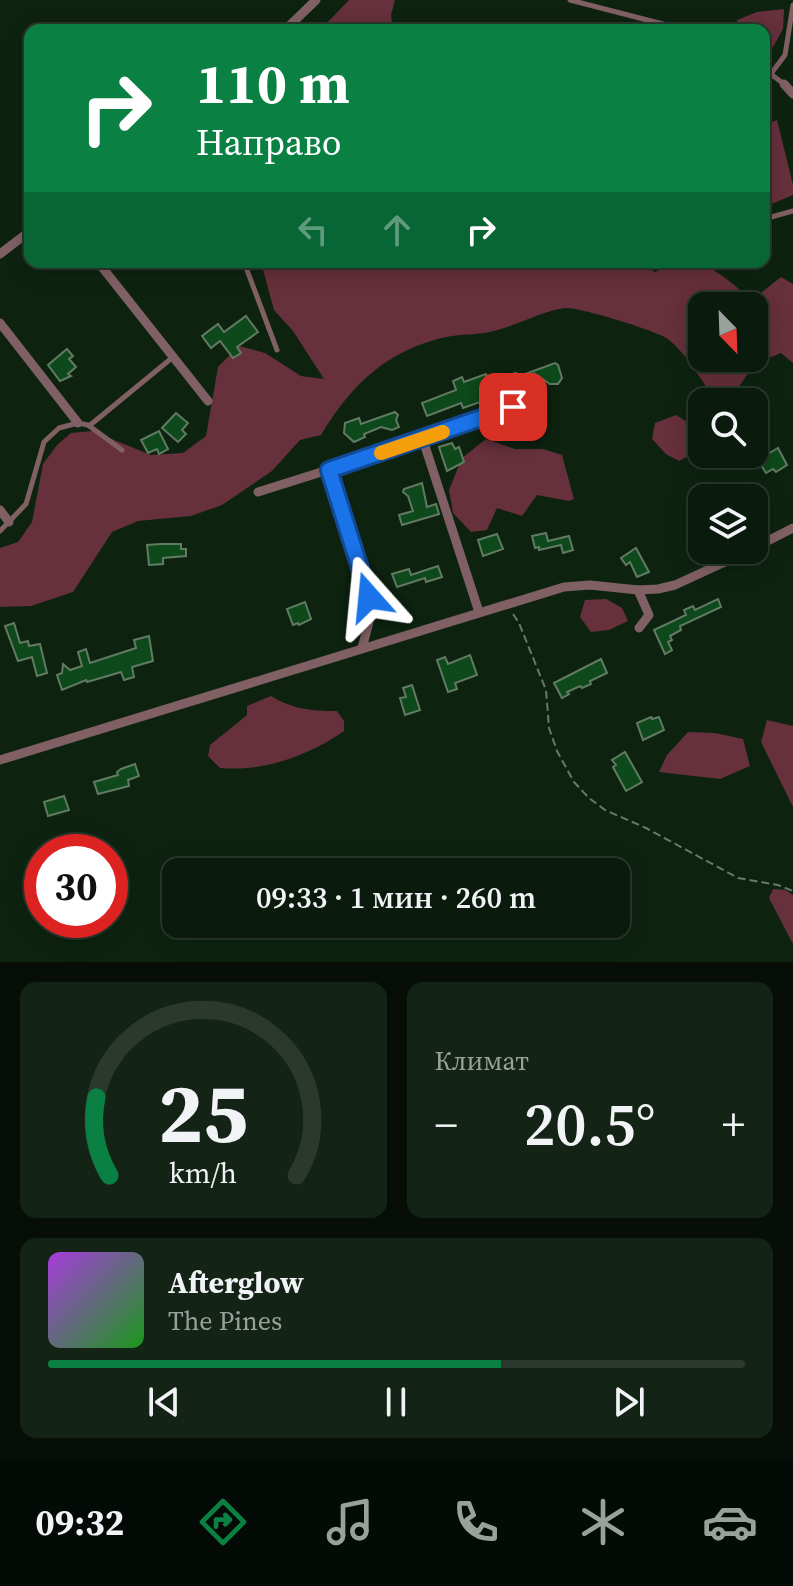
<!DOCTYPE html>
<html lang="ru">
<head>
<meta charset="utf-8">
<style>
	:root { --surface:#0a1a0c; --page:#132315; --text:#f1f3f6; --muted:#99a19d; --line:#2a382d; --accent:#0b8043 }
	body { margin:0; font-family:"Source Serif 4",serif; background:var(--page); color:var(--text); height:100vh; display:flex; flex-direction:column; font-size:30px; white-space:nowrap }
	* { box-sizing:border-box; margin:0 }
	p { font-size:26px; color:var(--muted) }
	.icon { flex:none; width:44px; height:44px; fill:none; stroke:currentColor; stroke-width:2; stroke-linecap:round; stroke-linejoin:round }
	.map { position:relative; height:962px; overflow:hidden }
	.side { display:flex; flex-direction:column; gap:20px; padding:20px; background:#060e07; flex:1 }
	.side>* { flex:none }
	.top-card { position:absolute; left:24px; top:24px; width:746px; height:244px; border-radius:16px; box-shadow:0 4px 20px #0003,0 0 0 2px var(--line); background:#0b8043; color:#fff; overflow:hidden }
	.needle { width:52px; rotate:157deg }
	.tools { position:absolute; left:688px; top:292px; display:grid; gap:16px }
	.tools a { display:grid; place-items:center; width:80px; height:80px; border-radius:16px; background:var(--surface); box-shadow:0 4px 20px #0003,0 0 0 2px var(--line); font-size:40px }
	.speed { position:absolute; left:24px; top:834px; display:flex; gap:16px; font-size:40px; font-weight:700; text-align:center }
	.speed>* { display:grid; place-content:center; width:104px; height:104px; border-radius:50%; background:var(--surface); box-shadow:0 4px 20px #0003,0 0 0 2px var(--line); line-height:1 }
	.speed .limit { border:12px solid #d22; background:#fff; color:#111 }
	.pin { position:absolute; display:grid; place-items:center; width:68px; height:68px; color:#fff; margin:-34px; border-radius:16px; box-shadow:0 4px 12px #0006 }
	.me { position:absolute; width:88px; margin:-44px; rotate:342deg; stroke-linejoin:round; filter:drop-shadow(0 0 6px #0008) }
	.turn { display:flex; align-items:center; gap:28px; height:168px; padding:0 40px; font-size:36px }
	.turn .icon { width:104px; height:104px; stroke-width:2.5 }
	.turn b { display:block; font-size:56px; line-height:68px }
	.lanes { display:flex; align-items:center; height:76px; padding:0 40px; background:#0003; justify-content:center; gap:40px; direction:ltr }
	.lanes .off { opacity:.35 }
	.big { font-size:60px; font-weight:600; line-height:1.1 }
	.side .card { flex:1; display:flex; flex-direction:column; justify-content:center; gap:12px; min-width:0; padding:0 28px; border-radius:16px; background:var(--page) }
	.side .dial { align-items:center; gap:0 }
	.dial svg { height:208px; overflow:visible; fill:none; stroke:var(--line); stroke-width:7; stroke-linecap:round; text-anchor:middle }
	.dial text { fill:var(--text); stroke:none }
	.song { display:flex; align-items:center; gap:24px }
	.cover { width:96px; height:96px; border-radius:12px; background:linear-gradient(135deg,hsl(280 70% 55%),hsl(120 70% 35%)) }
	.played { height:8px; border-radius:4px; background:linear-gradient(90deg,var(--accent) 65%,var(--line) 65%) }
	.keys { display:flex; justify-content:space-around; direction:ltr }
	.heat { display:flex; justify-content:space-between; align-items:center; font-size:44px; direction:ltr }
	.side .tiles { flex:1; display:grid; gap:20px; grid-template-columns:1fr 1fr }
	.card:last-child { grid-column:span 2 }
	.trip { position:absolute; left:162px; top:858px; width:468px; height:80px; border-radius:16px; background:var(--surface); box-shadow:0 4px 20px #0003,0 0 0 2px var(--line); font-weight:600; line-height:80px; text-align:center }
	.dock { display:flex; height:128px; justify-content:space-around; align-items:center; background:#040a05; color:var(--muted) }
	.dock .icon { width:56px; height:56px }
	.dock .on { color:var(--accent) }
	.dock b { font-size:36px; color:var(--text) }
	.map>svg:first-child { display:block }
</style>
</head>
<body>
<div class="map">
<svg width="793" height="962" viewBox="0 0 793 962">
	<rect width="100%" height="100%" fill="#0d2310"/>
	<g fill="#66303c" fill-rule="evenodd">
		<polygon points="349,0 395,0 391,15 393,30 326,30 327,23"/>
		<polygon points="784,9 783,29 773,47 764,47 764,30 737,30 737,20 757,12"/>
		<polygon points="777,120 793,185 793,195 764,207 764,125"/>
		<path d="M261,262h374l20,10c9,-4 20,-9 31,-10 23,-2 49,24 66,38l29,-23 12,7v79l-12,-10 -27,11 -15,23 -30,4c-12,-18 -24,-38 -41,-52 -10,-8 -91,-33 -104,-31 -23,4 -47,17 -70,23 -15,4 -32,3 -48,6 -59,13 -95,48 -125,98l-21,5 -28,31 -50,34 -31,11 -53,5 -26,11 -39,60 -42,14 -31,1v-59l18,-6 14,-20 11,-58 14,-19 14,-12 21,-2 59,24 32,-2 23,-17 12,-69 21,-21 26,7 36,23 23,3 -31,-48 -19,-21zM702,306h52v52h-52z"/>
		<polygon points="676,415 697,428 700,444 694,453 679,461 666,454 652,439 655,423"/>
		<polygon points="486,439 515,449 543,449 562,455 574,499 569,501 537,495 522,516 497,508 487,530 471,532 453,513 449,490 462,458"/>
		<polygon points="606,599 622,608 628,621 609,630 591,632 580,617 585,600"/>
		<path d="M271,696c21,13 41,15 66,15l7,10v10c-36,25 -81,41 -124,37l-12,-12 2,-11 37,-30v-9z"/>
		<polygon points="767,720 793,726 793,807 761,742"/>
		<polygon points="688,732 715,733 743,739 750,766 720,779 659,772 667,755"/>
		<polygon points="773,889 786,890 793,895 793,944 769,898"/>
	</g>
	<g fill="#0d491a" stroke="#627a63" stroke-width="2">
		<polygon points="246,316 258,332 237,347 241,353 233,358 220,341 211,348 202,336 218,324 224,332"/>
		<polygon points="67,349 73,356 69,359 76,367 68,374 71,376 60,381 48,365"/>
		<polygon points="555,363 558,365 562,378 558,384 550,384 535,374 539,387 516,391 517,394 510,396 509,393 505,394 500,377 516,373 517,377"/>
		<polygon points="486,374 493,394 488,396 489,399 463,408 461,403 427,416 422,403 456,390 453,381 462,377 464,382"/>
		<polygon points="395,412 398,415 396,420 399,427 392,430 381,427 364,434 365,437 354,442 344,433 345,423 359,418 361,424"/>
		<polygon points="176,413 188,423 182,430 186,434 178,442 162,428"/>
		<polygon points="159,431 168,449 159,454 157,449 148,453 141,440"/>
		<polygon points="452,443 455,449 459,447 464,462 447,471 439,447"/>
		<polygon points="778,448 787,465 776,472 773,469 766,473 758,460"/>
		<polygon points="422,483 427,507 436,504 439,514 402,525 399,515 413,511 408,496 403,492 404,489"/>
		<polygon points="546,533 548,541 569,536 573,550 563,553 561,545 539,550 539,547 535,548 532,536"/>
		<polygon points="497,534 503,549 483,556 478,540"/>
		<polygon points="161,544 181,544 181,549 186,549 186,556 163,558 163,564 149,565 147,545"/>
		<polygon points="636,548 649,572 637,577 630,562 626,565 621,558"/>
		<polygon points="438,566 442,577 426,582 425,578 397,587 392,574 409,569 411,575"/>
		<polygon points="718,599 721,607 680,626 681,630 670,636 672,640 668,642 672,650 665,654 654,630 686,615 684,610 693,606 695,610"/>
		<polygon points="305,602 311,619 299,625 298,623 293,625 287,609"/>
		<polygon points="14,623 20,643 28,641 29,646 40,644 47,673 37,676 32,657 18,661 5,626"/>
		<polygon points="149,636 153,661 132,667 134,677 124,680 121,672 87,682 86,680 62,690 57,675 62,673 63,664 70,670 82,666 78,652 86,649 90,663 136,648 134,640"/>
		<polygon points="470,655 477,675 455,683 457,689 448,692 437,660 445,657 448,664"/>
		<polygon points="601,659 607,673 590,681 591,684 582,688 580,686 567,692 569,694 562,698 554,683"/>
		<polygon points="412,685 420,710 405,715 400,698 406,697 403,688"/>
		<polygon points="651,717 652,719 659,717 664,730 643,740 637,723"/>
		<polygon points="625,752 642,782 626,791 613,767 616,765 612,760"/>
		<polygon points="135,764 139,776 128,780 129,786 98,794 94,782 118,775 117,772 121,769"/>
		<polygon points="64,796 69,810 48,816 44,802"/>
	</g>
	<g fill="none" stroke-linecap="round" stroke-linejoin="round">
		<polyline stroke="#677969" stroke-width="2" stroke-dasharray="8 4" stroke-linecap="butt" points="513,614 519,623 546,690 549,728 557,751 574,782 589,798 605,810 646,828 738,878 778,885 793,891"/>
		<g stroke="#816065" stroke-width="5">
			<polyline points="570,0 686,30"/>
			<polyline points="764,69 784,84"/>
			<polyline points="764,83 785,55 793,5"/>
			<polyline points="764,219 793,211"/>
			<polyline points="244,262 277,350"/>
			<polyline points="89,426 173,357"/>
			<polyline points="0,531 26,504 44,442 59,428 78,423 88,425 122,450"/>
		</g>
		<g stroke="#816065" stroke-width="9">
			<polyline points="285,30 316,0"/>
			<polyline points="784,84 793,94"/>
			<polyline points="0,254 30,231"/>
			<polyline points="98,262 208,401"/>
			<polyline points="0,323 78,423"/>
			<polyline points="423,440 479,612"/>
			<polyline points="329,470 369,597 369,622 362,648"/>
			<polyline points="258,492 423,440 513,407"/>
			<polyline points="0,510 9,522"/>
			<polyline points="754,548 793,528"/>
			<polyline points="638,590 649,615 639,628"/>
			<polyline points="0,760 564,587 590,585 638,590 658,589 675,585 751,550"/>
		</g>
	</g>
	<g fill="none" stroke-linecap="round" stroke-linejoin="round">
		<g stroke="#114b97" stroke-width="20">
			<polyline id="route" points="369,597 329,470 513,407"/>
		</g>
		<use href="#route" stroke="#1a73e8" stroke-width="14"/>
		<polyline stroke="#f59e0b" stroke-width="14" points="381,453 443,432"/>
	</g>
</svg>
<div class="tools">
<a><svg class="needle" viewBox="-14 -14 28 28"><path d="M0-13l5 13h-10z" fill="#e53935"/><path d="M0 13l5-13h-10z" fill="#99a19d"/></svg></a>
<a><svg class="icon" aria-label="search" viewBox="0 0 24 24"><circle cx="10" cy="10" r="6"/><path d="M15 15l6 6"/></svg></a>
<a><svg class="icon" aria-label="layers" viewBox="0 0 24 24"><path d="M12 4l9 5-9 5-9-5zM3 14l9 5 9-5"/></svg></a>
</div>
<div class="speed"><div class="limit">30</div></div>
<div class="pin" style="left:513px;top:407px;background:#d93025"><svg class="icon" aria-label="arrive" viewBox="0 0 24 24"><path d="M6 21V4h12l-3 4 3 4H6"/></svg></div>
<svg class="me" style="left:369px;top:597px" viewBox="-20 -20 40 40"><path d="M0-17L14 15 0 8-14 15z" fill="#1a73e8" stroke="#fff" stroke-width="4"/></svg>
<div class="trip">09:33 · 1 мин · 260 m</div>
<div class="top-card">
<div class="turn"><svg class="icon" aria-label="right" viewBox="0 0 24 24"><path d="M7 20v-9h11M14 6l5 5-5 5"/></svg><div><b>110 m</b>Направо</div></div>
<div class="lanes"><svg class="icon off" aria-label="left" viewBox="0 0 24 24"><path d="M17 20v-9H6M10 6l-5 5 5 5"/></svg><svg class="icon off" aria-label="ahead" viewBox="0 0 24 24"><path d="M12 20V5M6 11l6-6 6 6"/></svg><svg class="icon" aria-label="right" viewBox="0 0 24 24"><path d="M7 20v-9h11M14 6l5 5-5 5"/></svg></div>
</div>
</div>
<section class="side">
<div class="tiles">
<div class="card dial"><svg viewBox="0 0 100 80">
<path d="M14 69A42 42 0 1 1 86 69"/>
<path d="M14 69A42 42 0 0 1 9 39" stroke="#0b8043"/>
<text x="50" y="56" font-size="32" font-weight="700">25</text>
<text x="50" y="72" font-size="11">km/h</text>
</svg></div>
<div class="card"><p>Климат</p>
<div class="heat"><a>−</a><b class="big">20.5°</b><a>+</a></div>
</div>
<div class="card">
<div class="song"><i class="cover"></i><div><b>Afterglow</b><p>The Pines</p></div></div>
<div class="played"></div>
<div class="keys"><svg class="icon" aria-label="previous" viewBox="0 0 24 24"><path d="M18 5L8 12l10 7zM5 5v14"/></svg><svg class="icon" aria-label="pause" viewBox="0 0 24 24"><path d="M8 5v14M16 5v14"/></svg><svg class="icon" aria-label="next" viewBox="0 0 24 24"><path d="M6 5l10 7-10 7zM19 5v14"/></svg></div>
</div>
</div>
</section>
<nav class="dock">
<b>09:32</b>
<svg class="icon on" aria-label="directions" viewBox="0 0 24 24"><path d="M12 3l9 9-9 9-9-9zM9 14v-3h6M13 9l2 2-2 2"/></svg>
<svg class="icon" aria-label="music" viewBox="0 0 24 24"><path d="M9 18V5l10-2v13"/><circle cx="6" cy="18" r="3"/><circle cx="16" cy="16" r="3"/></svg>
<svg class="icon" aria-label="phone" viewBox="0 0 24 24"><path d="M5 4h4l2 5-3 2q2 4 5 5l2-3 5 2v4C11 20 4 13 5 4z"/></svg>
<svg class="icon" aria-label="climate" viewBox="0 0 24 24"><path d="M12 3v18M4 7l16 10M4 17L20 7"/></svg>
<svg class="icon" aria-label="car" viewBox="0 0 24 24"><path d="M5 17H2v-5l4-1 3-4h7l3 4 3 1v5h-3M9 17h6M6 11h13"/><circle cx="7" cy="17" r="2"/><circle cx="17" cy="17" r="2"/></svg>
</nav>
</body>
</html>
